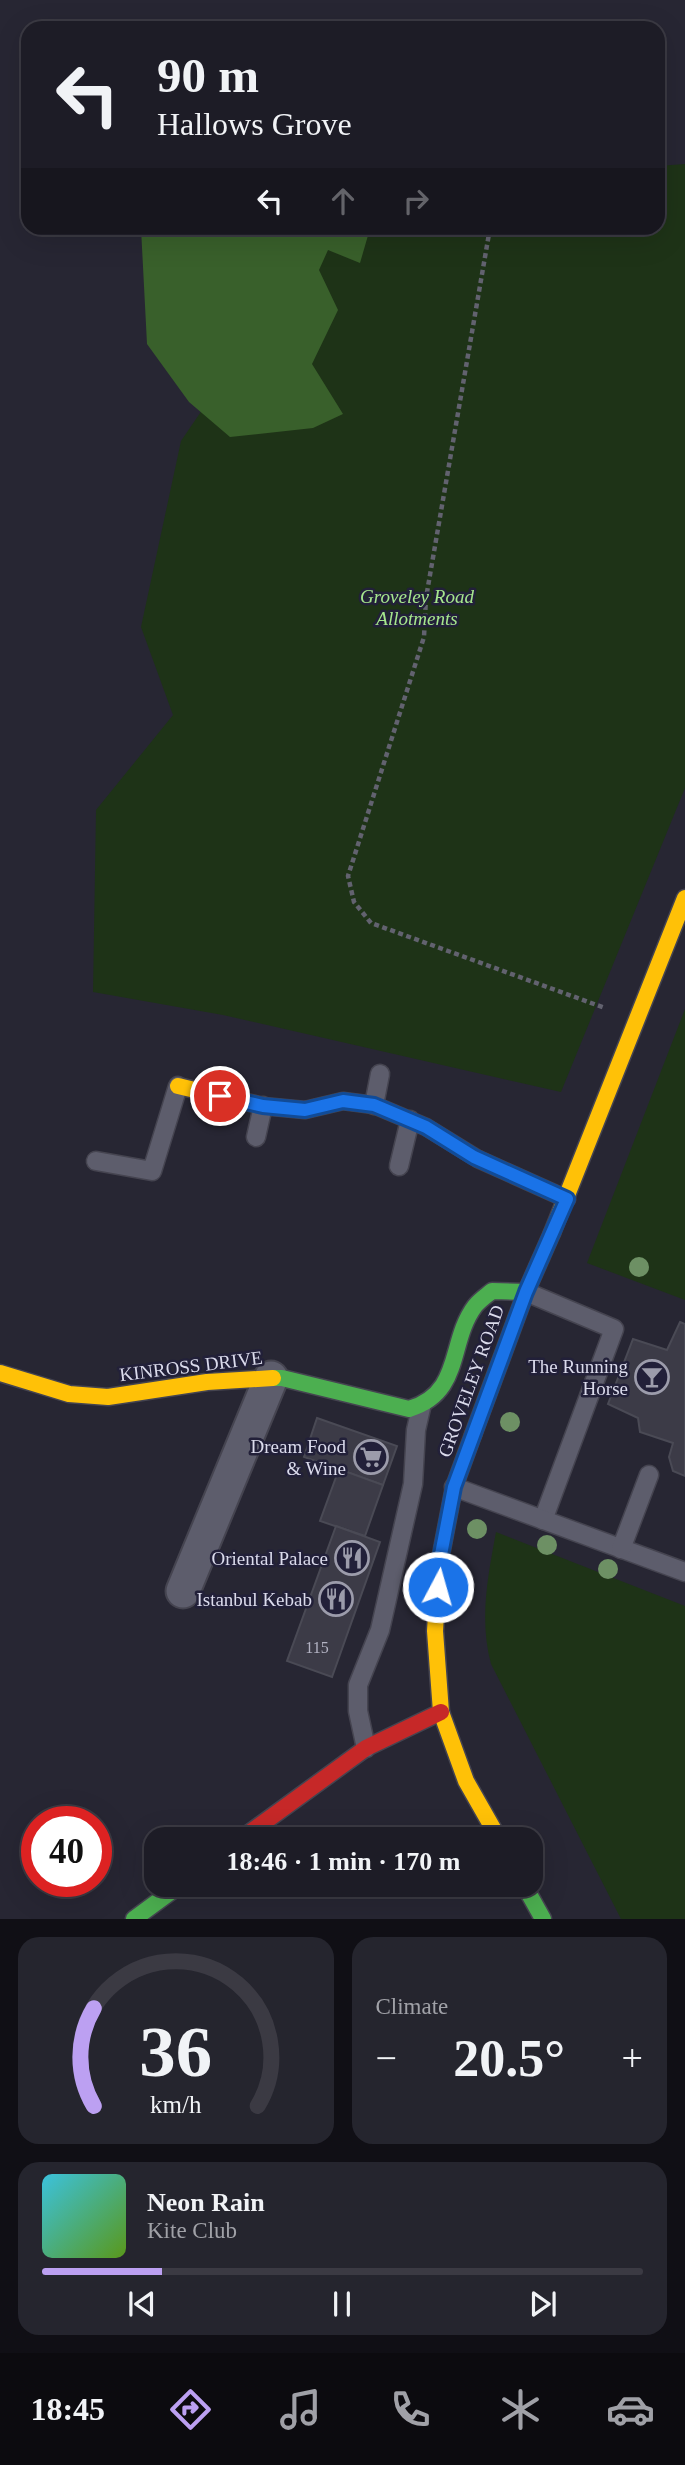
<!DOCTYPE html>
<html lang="en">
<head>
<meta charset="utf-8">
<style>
	:root { --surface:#1d1c26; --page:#25252e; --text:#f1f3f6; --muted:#a0a1a7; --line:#3b3a43; --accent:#bca0f2 }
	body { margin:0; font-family:Georgia,serif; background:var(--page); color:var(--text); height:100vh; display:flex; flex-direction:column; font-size:26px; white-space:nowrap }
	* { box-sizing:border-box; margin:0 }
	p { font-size:23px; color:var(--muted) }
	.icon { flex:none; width:38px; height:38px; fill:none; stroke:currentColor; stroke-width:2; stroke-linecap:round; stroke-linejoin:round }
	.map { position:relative; height:1919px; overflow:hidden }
	.sheet { display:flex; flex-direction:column; gap:18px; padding:18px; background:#100f15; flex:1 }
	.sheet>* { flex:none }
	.banner { position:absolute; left:21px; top:21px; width:644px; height:214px; border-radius:21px; box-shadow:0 7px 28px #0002,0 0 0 2px var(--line); background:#1d1c26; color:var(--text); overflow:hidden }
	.speed { position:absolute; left:21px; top:1806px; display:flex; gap:14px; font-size:35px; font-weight:700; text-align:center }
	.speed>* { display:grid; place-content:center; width:91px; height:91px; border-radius:50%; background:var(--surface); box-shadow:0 7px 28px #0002,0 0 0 2px var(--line); line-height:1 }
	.speed .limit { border:10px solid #d22; background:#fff; color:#111 }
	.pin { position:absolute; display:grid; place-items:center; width:60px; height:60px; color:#fff; margin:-30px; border:4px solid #fff; border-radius:50%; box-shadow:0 2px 7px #0007 }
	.me { position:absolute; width:77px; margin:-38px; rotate:6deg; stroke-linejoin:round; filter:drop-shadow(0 0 5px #0008) }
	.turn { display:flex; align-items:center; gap:24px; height:147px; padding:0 21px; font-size:32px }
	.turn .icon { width:91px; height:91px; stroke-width:2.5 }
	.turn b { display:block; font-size:49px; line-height:60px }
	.lanes { display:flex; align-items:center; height:66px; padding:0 21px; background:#0003; justify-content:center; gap:35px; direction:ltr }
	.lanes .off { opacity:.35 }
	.big { font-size:52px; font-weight:600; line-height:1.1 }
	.sheet .tile { flex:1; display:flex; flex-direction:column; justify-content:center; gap:10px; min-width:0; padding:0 24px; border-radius:21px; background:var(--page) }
	.sheet .dial { align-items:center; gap:0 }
	.dial svg { height:182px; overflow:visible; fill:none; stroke:var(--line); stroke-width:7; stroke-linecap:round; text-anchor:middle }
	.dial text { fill:var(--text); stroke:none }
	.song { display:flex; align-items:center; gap:21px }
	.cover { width:84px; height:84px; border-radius:10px; background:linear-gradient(135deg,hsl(190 70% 55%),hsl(90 70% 35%)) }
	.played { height:7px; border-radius:4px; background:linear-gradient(90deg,var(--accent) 20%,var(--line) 20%) }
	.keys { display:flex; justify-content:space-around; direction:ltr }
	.heat { display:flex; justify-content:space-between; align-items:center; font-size:38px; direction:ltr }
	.sheet .tiles { flex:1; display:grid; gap:18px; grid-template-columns:1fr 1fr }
	.tile:last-child { grid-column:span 2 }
	.trip { position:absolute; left:144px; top:1827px; width:399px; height:70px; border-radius:21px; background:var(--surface); box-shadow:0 7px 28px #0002,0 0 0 2px var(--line); font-weight:600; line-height:70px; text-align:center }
	.dock { display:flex; height:112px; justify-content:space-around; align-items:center; background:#0c0b0f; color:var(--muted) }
	.dock .icon { width:49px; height:49px }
	.dock .on { color:var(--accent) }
	.dock b { font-size:32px; color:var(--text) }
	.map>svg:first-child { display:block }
</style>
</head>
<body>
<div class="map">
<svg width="685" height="1919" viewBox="0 0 685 1919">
	<rect width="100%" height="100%" fill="#272633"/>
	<g fill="#1e3317">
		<polygon points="685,164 685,788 561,1092 223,1015 93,992 96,810 173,715 141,627 181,441 326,228 658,228 658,166"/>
		<polygon points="685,1009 685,1300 587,1263"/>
		<path d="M496,1532l189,74v313h-64l-130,-255c-12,-45 -3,-88 5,-132z"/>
	</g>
	<polygon fill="#39602b" points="141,228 367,228 369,232 360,263 328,250 319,270 338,310 312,364 343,414 313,428 230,437 189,402 147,344"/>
	<g fill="#3c3b47" stroke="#4a4a55" stroke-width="2">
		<polygon points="680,1322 685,1324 685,1476 673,1471 669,1457 673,1443 640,1432 638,1418 608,1404 633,1339 667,1350"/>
		<polygon points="317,1418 397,1446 383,1485 304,1457"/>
		<polygon points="339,1469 383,1485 365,1536 320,1521"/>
		<polygon points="336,1526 380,1542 332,1677 287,1661"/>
	</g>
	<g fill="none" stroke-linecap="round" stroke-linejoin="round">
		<g stroke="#454450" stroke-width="21">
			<g id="lane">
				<polyline points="374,1105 380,1074"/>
				<polyline points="256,1137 263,1106"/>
				<polyline points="96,1161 152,1171 178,1086"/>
				<polyline points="399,1166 410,1120"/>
				<polyline points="526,1292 614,1329 543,1520"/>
				<polyline points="454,1487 685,1572"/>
				<polyline points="621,1549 649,1475"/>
				<polyline points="366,1748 358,1711 358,1685 380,1630 413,1484 416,1430 421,1408"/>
			</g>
		</g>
		<g stroke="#454450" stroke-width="37">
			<polyline id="street" points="183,1591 271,1378"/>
		</g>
		<g stroke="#454450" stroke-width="19">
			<g id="fast">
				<polyline points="478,1159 567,1199"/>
				<path d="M273,1378h9l127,31c54,-16 39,-67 66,-103 5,-6 11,-10 17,-15l34,1"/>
				<polyline points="524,1885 543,1919"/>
				<polyline points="134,1919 180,1885"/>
			</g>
		</g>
		<g stroke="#454450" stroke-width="19">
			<g id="slow">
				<polyline points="178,1086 263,1106 305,1110 343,1101 374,1105 426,1127 478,1159"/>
				<polyline points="552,1233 685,898"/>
				<polyline points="0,1373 69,1394 108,1397 207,1382 273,1378"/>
				<polyline points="473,1435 454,1487 439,1565 435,1631 441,1712 466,1781 499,1839"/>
			</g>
		</g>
		<g stroke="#454450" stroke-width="19">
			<g id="jam">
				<polyline points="473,1435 526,1292 552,1233"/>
				<polyline points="241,1839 366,1748 441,1712"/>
			</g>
		</g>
		<polyline stroke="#62626f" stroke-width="4.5" stroke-dasharray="5 3.5" stroke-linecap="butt" points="490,228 426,598 424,637 348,876 354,902 371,923 605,1008"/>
		<use href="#lane" stroke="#5d5d6c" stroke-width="18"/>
		<use href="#street" stroke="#5d5d6c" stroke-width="33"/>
		<use href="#fast" stroke="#4caf50" stroke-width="16"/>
		<use href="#slow" stroke="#ffc107" stroke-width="16"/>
		<use href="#jam" stroke="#c62828" stroke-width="16"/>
	</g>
	<g fill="#6d9064">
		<circle cx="639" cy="1267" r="10"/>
		<circle cx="510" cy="1422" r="10"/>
		<circle cx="477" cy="1529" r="10"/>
		<circle cx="547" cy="1545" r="10"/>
		<circle cx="608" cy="1569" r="10"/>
	</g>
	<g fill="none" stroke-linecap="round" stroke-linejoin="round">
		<g stroke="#114b97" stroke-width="18">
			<polyline id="route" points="220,1096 263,1106 305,1110 343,1101 374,1105 426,1127 474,1157 567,1199 526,1292 454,1487 439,1565 438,1587"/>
		</g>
		<use href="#route" stroke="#1a73e8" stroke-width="12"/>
	</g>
	<defs>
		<g id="bar-ring" transform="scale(1.75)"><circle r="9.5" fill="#222039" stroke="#9c9cab" stroke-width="1.5"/><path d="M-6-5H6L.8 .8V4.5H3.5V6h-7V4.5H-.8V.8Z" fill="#9c9cab"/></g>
		<g id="supermarket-ring" transform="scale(1.75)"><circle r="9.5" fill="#222039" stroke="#9c9cab" stroke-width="1.5"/><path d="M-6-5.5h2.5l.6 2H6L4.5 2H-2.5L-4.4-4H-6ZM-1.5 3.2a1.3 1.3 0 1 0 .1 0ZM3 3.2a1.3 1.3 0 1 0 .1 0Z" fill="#9c9cab"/></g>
		<g id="restaurant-ring" transform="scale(1.75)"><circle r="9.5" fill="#222039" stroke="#9c9cab" stroke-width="1.5"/><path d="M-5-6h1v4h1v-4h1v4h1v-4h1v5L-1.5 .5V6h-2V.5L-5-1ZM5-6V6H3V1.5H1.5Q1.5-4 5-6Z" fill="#9c9cab"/></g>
	</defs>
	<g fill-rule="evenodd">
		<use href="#bar-ring" x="652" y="1377"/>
		<use href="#supermarket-ring" x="371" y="1457"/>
		<use href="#restaurant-ring" x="352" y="1558"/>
		<use href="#restaurant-ring" x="336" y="1599"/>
	</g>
	<g text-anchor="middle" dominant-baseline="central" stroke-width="5" stroke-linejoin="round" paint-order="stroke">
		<g font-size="16" fill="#b3b3c3">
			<text x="317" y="1647">115</text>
		</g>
		<g font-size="19" font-style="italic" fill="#a6e78d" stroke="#222039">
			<text x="417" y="596">Groveley Road<tspan x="417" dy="22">Allotments</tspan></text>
		</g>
		<g font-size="19" fill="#dbdbec" stroke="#222039">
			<text transform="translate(191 1366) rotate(-7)">KINROSS DRIVE</text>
			<text transform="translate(471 1381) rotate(-70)">GROVELEY ROAD</text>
		</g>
		<g font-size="19" fill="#dbdbec" stroke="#222039" text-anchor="end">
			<text x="628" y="1366">The Running<tspan x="628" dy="22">Horse</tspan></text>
			<text x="346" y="1446">Dream Food<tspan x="346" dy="22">&amp; Wine</tspan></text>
			<text x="328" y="1558">Oriental Palace</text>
			<text x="312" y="1599">Istanbul Kebab</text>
		</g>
	</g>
</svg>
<div class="speed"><div class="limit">40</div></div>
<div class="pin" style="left:220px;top:1096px;background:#d93025"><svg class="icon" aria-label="arrive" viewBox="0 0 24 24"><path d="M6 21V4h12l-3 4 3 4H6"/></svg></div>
<svg class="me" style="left:438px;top:1587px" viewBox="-20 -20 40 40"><circle r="17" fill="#1a73e8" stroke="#fff" stroke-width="3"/><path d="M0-11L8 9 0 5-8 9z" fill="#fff"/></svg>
<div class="trip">18:46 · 1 min · 170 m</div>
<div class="banner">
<div class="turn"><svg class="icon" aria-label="left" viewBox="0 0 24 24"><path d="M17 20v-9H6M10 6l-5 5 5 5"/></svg><div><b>90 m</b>Hallows Grove</div></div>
<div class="lanes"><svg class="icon" aria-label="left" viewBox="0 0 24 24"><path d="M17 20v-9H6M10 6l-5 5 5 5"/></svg><svg class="icon off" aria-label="ahead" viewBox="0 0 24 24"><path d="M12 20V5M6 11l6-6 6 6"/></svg><svg class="icon off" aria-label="right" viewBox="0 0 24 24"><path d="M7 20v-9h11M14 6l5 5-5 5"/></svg></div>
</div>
</div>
<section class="sheet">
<div class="tiles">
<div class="tile dial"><svg viewBox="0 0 100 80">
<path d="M14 69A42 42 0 1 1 86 69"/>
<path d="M14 69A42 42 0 0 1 14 26" stroke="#bca0f2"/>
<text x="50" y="56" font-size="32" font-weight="700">36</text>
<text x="50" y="72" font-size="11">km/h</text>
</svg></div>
<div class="tile"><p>Climate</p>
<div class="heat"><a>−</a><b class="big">20.5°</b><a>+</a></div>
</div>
<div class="tile">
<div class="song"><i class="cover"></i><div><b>Neon Rain</b><p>Kite Club</p></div></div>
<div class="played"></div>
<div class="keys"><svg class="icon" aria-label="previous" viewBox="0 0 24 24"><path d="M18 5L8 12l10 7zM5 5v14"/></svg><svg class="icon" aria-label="pause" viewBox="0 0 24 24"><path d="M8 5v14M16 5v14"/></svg><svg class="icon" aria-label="next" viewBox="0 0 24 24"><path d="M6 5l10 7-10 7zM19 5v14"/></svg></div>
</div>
</div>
</section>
<nav class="dock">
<b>18:45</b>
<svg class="icon on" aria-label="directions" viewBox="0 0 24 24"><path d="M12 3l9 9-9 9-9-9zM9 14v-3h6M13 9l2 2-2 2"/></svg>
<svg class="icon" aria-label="music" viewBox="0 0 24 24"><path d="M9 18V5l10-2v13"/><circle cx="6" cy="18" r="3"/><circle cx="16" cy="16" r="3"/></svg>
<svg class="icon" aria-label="phone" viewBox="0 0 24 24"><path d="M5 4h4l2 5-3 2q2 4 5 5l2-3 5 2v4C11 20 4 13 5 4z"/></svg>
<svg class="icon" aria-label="climate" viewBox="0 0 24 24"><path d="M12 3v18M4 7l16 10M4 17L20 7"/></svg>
<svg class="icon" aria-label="car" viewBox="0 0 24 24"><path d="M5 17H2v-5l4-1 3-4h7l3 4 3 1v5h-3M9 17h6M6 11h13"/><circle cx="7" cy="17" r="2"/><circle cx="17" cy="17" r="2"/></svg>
</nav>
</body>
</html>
